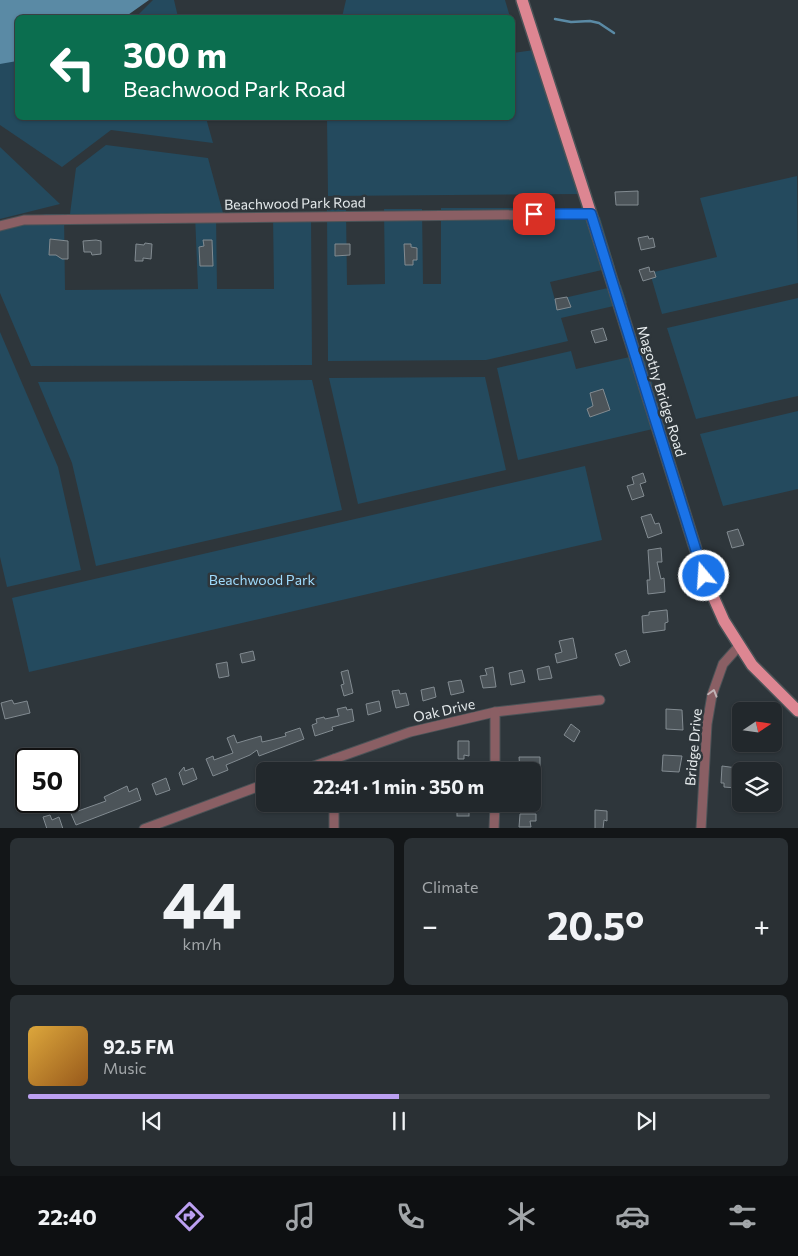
<!DOCTYPE html>
<html lang="en">
<head>
<meta charset="utf-8">
<style>
	:root { --surface:#22282c; --page:#2a3034; --text:#f1f3f6; --muted:#a2a6a9; --line:#3f4448; --accent:#bca0f2 }
	body { margin:0; font-family:Commissioner,sans-serif; background:var(--page); color:var(--text); height:100vh; display:flex; flex-direction:column; font-size:19px; white-space:nowrap }
	* { box-sizing:border-box; margin:0 }
	p { font-size:16px; color:var(--muted) }
	.icon { flex:none; width:28px; height:28px; fill:none; stroke:currentColor; stroke-width:2; stroke-linecap:round; stroke-linejoin:round }
	.map { position:relative; height:828px; overflow:hidden }
	.side { display:flex; flex-direction:column; gap:10px; padding:10px; background:#131618; flex:1 }
	.side>* { flex:none }
	.top-card { position:absolute; left:15px; top:15px; width:500px; height:105px; border-radius:8px; box-shadow:0 1px 4px #0004,0 0 0 1px var(--line); background:#0b6e4f; color:#fff; overflow:hidden }
	.needle { width:32px; rotate:77deg }
	.fabs { position:absolute; left:732px; top:702px; display:grid; gap:10px }
	.fabs a { display:grid; place-items:center; width:50px; height:50px; border-radius:8px; background:var(--surface); box-shadow:0 1px 4px #0004,0 0 0 1px var(--line); font-size:25px }
	.speed { position:absolute; left:15px; top:748px; display:flex; gap:10px; font-size:25px; font-weight:700; text-align:center }
	.speed>* { display:grid; place-content:center; width:65px; height:65px; border-radius:50%; background:var(--surface); box-shadow:0 1px 4px #0004,0 0 0 1px var(--line); line-height:1 }
	.speed .limit { border:2px solid #111; border-radius:8px; background:#fff; color:#111 }
	.pin { position:absolute; display:grid; place-items:center; width:42px; height:42px; color:#fff; margin:-21px; border-radius:10px; box-shadow:0 2px 8px #0006 }
	.me { position:absolute; width:55px; margin:-28px; rotate:342deg; stroke-linejoin:round; filter:drop-shadow(0 0 4px #0008) }
	.turn { display:flex; align-items:center; gap:18px; height:105px; padding:0 25px; font-size:22px }
	.turn .icon { width:65px; height:65px; stroke-width:2.5 }
	.turn b { display:block; font-size:35px; line-height:42px }
	.big { font-size:38px; font-weight:700; line-height:1.1 }
	.side .widget { flex:1; display:flex; flex-direction:column; justify-content:center; gap:8px; min-width:0; padding:0 18px; border-radius:8px; background:var(--page) }
	.side .dial { align-items:center; gap:0 }
	.dial b { font-size:65px; line-height:1 }
	.song { display:flex; align-items:center; gap:15px }
	.cover { width:60px; height:60px; border-radius:8px; background:linear-gradient(135deg,hsl(40 70% 55%),hsl(30 70% 35%)) }
	.played { height:5px; border-radius:2px; background:linear-gradient(90deg,var(--accent) 50%,var(--line) 50%) }
	.keys { display:flex; justify-content:space-around; direction:ltr }
	.heat { display:flex; justify-content:space-between; align-items:center; font-size:28px; direction:ltr }
	.side .tiles { flex:1; display:grid; gap:10px; grid-template-columns:1fr 1fr }
	.widget:last-child { grid-column:span 2 }
	.trip { position:absolute; left:256px; top:762px; width:285px; height:50px; border-radius:8px; background:var(--surface); box-shadow:0 1px 4px #0004,0 0 0 1px var(--line); font-weight:700; line-height:50px; text-align:center }
	.tab-bar { display:flex; height:80px; justify-content:space-around; align-items:center; background:#0e1012; color:var(--muted) }
	.tab-bar .icon { width:35px; height:35px }
	.tab-bar .active { color:var(--accent) }
	.tab-bar b { font-size:22px; color:var(--text) }
	.map>svg:first-child { display:block }
</style>
</head>
<body>
<div class="map">
<svg width="798" height="829" viewBox="0 0 798 829">
	<rect width="100%" height="100%" fill="#2e363b"/>
	<g fill="#244a5e">
		<polygon points="153,0 174,0 178,17 132,17 137,16"/>
		<polygon points="346,0 505,0 510,17 342,17"/>
		<polygon points="17,44 18,118 206,118 213,143 111,130 62,167 0,125 0,45"/>
		<polygon points="534,50 549,66 589,184 583,194 328,196 327,118 512,118 513,53"/>
		<polygon points="106,145 208,158 223,213 216,214 217,289 274,289 273,213 311,213 312,365 31,366 0,293 0,226 46,214 64,214 65,290 198,289 195,214 70,214 76,168"/>
		<polygon points="0,147 60,204 0,219"/>
		<polygon points="797,176 798,283 662,314 650,273 717,257 700,198"/>
		<polygon points="441,208 516,208 516,212 590,212 600,217 615,267 550,282 555,300 621,285 627,303 561,318 568,341 486,360 328,361 327,209 346,209 347,285 385,284 384,209 422,209 423,284 441,284"/>
		<polygon points="798,298 798,396 696,419 667,328"/>
		<polygon points="0,332 58,467 81,570 7,587 0,557"/>
		<polygon points="571,351 576,369 643,354 666,426 518,460 497,368"/>
		<polygon points="485,377 506,470 358,504 329,378"/>
		<polygon points="312,380 342,510 96,566 72,463 38,382"/>
		<polygon points="798,411 798,489 723,506 700,434"/>
		<polygon points="585,466 602,540 29,672 12,598"/>
	</g>
	<polygon fill="#5a8aa5" points="0,0 149,0 125,17 18,18 17,61 0,64"/>
	<g fill="none" stroke-linecap="round" stroke-linejoin="round">
		<polyline stroke="#5a8aa5" stroke-width="2.5" points="555,19 571,22 590,21 599,23 614,33"/>
	</g>
	<g fill="#4c5459" stroke="#828b91">
		<polygon points="638,191 638,205 616,205 615,192"/>
		<polygon points="648,236 649,239 653,238 655,247 641,250 638,238"/>
		<polygon points="50,239 68,241 68,259 62,259 56,255 49,255"/>
		<polygon points="96,240 101,241 101,254 92,255 91,252 84,252 83,241"/>
		<polygon points="203,240 212,240 213,266 200,266 199,247 204,246"/>
		<polygon points="145,243 152,244 151,259 143,258 143,261 135,261 136,244 144,245"/>
		<polygon points="335,244 350,244 350,255 335,256"/>
		<polygon points="404,244 411,244 411,247 417,248 417,260 413,260 413,265 405,265"/>
		<polygon points="649,267 650,272 654,271 656,277 643,281 639,270"/>
		<polygon points="567,297 571,307 557,310 555,299"/>
		<polygon points="603,328 607,340 595,343 591,331"/>
		<polygon points="603,389 610,410 590,417 587,409 593,406 590,393"/>
		<polygon points="643,473 646,482 640,484 644,496 632,500 627,486 634,484 632,477"/>
		<polygon points="651,514 655,524 659,523 662,533 648,538 641,517"/>
		<polygon points="738,529 744,545 732,548 727,532"/>
		<polygon points="661,548 662,562 657,562 661,579 664,578 665,592 648,594 647,580 650,580 648,550"/>
		<polygon points="666,610 667,610 668,622 665,623 665,630 643,633 642,616 649,615 649,612"/>
		<polygon points="573,638 577,658 557,663 555,654 562,652 559,641"/>
		<polygon points="626,650 630,662 620,666 615,654"/>
		<polygon points="253,651 255,660 242,663 240,654"/>
		<polygon points="227,662 229,676 219,678 216,664"/>
		<polygon points="549,666 552,678 539,680 537,669"/>
		<polygon points="493,667 496,687 483,688 480,676 487,675 485,669"/>
		<polygon points="348,670 353,693 344,696 341,685 344,684 341,672"/>
		<polygon points="522,670 525,682 511,685 509,673"/>
		<polygon points="461,680 464,692 451,695 448,682"/>
		<polygon points="434,687 436,697 423,701 421,690"/>
		<polygon points="399,690 400,694 406,693 409,705 396,708 392,691"/>
		<polygon points="12,700 14,704 27,701 30,713 5,719 1,703"/>
		<polygon points="379,701 381,711 368,715 366,704"/>
		<polygon points="346,707 347,710 352,709 354,721 332,727 333,730 315,736 312,725 317,723 316,719 324,717 325,719 339,716 337,709"/>
		<polygon points="666,709 682,710 683,730 666,729"/>
		<polygon points="571,724 580,731 574,742 564,735"/>
		<polygon points="300,728 304,739 259,756 257,750 250,755 226,765 228,770 213,776 206,759 213,756 214,760 233,753 227,738 234,735 237,743 261,736 262,742 271,740 286,736 285,733"/>
		<polygon points="458,741 469,741 469,756 464,755 464,759 458,759"/>
		<polygon points="663,755 682,756 679,772 662,771"/>
		<polygon points="519,757 540,757 540,770 520,770"/>
		<polygon points="722,766 737,768 737,774 740,774 740,781 736,781 736,788 724,787 724,783 721,783"/>
		<polygon points="184,767 185,771 193,768 197,779 183,785 179,773"/>
		<polygon points="166,778 170,790 156,795 152,784"/>
		<polygon points="127,786 129,792 137,788 141,800 76,825 69,809 77,806 78,811 106,801 104,797"/>
		<rect x="457" y="804" width="12" height="12"/>
		<polygon points="595,810 607,811 607,821 604,820 603,829 595,829"/>
		<polygon points="520,814 536,814 536,821 530,821 531,827 519,827"/>
		<polygon points="50,815 52,820 59,817 63,829 47,829 43,817"/>
	</g>
	<g fill="none" stroke-linecap="round" stroke-linejoin="round">
		<g stroke="#4b5357" stroke-width="11">
			<g id="minor">
				<polyline points="0,226 24,220 591,214"/>
				<polyline points="300,771 410,732 495,712 600,700"/>
				<polyline points="334,771 334,759"/>
				<polyline points="495,771 495,712"/>
				<polyline points="144,829 265,784"/>
				<polyline points="334,829 334,804"/>
				<polyline points="494,829 495,804"/>
				<polyline points="701,829 707,724 712,695 723,664 739,646"/>
			</g>
		</g>
		<g stroke="#4b5357" stroke-width="14">
			<polyline id="major" points="522,0 591,214 704,576 724,621 752,665 798,711"/>
		</g>
		<use href="#minor" stroke="#8a5f64" stroke-width="9"/>
		<use href="#major" stroke="#dd8692" stroke-width="11"/>
	</g>
	<defs><path id="oneway-chevron" d="M-2-3.5L2.5 0L-2 3.5" fill="none" stroke-width="1.6" stroke-linecap="round" stroke-linejoin="round" transform="scale(1.25)"/></defs>
	<use stroke="#c1b3b6" href="#oneway-chevron" transform="translate(713 693) rotate(-74)"/>
	<g fill="none" stroke-linecap="round" stroke-linejoin="round">
		<g stroke="#114b97" stroke-width="12">
			<polyline id="route" points="534,214 591,214 704,576"/>
		</g>
		<use href="#route" stroke="#1a73e8" stroke-width="9"/>
	</g>
	<g text-anchor="middle" dominant-baseline="central" stroke-width="5" stroke-linejoin="round" paint-order="stroke">
		<g font-size="14" fill="#e6ebed" stroke="#2e363b">
			<text transform="translate(295 203) rotate(-1)">Beachwood Park Road</text>
			<text transform="translate(662 391) rotate(73)">Magothy Bridge Road</text>
			<text transform="translate(444 710) rotate(-13)">Oak Drive</text>
			<text transform="translate(693 747) rotate(-85)">Bridge Drive</text>
		</g>
		<g font-size="14" fill="#9fdbfd" stroke="#2e363b">
			<text x="262" y="579">Beachwood Park</text>
		</g>
	</g>
</svg>
<div class="fabs">
<a><svg class="needle" viewBox="-14 -14 28 28"><path d="M0-13l5 13h-10z" fill="#e53935"/><path d="M0 13l5-13h-10z" fill="#a2a6a9"/></svg></a>
<a><svg class="icon" aria-label="layers" viewBox="0 0 24 24"><path d="M12 4l9 5-9 5-9-5zM3 14l9 5 9-5"/></svg></a>
</div>
<div class="speed"><div class="limit">50</div></div>
<div class="pin" style="left:534px;top:214px;background:#d93025"><svg class="icon" aria-label="arrive" viewBox="0 0 24 24"><path d="M6 21V4h12l-3 4 3 4H6"/></svg></div>
<svg class="me" style="left:704px;top:576px" viewBox="-20 -20 40 40"><circle r="17" fill="#1a73e8" stroke="#fff" stroke-width="3"/><path d="M0-11L8 9 0 5-8 9z" fill="#fff"/></svg>
<div class="trip">22:41 · 1 min · 350 m</div>
<div class="top-card">
<div class="turn"><svg class="icon" aria-label="left" viewBox="0 0 24 24"><path d="M17 20v-9H6M10 6l-5 5 5 5"/></svg><div><b>300 m</b>Beachwood Park Road</div></div>
</div>
</div>
<section class="side">
<div class="tiles">
<div class="widget dial"><b>44</b><p>km/h</p></div>
<div class="widget"><p>Climate</p>
<div class="heat"><a>−</a><b class="big">20.5°</b><a>+</a></div>
</div>
<div class="widget">
<div class="song"><i class="cover"></i><div><b>92.5 FM</b><p>Music</p></div></div>
<div class="played"></div>
<div class="keys"><svg class="icon" aria-label="previous" viewBox="0 0 24 24"><path d="M18 5L8 12l10 7zM5 5v14"/></svg><svg class="icon" aria-label="pause" viewBox="0 0 24 24"><path d="M8 5v14M16 5v14"/></svg><svg class="icon" aria-label="next" viewBox="0 0 24 24"><path d="M6 5l10 7-10 7zM19 5v14"/></svg></div>
</div>
</div>
</section>
<nav class="tab-bar">
<b>22:40</b>
<svg class="icon active" aria-label="directions" viewBox="0 0 24 24"><path d="M12 3l9 9-9 9-9-9zM9 14v-3h6M13 9l2 2-2 2"/></svg>
<svg class="icon" aria-label="music" viewBox="0 0 24 24"><path d="M9 18V5l10-2v13"/><circle cx="6" cy="18" r="3"/><circle cx="16" cy="16" r="3"/></svg>
<svg class="icon" aria-label="phone" viewBox="0 0 24 24"><path d="M5 4h4l2 5-3 2q2 4 5 5l2-3 5 2v4C11 20 4 13 5 4z"/></svg>
<svg class="icon" aria-label="climate" viewBox="0 0 24 24"><path d="M12 3v18M4 7l16 10M4 17L20 7"/></svg>
<svg class="icon" aria-label="car" viewBox="0 0 24 24"><path d="M5 17H2v-5l4-1 3-4h7l3 4 3 1v5h-3M9 17h6M6 11h13"/><circle cx="7" cy="17" r="2"/><circle cx="17" cy="17" r="2"/></svg>
<svg class="icon" aria-label="filters" viewBox="0 0 24 24"><path d="M4 7h16M4 17h16"/><circle cx="9" cy="7" r="2"/><circle cx="15" cy="17" r="2"/></svg>
</nav>
</body>
</html>
